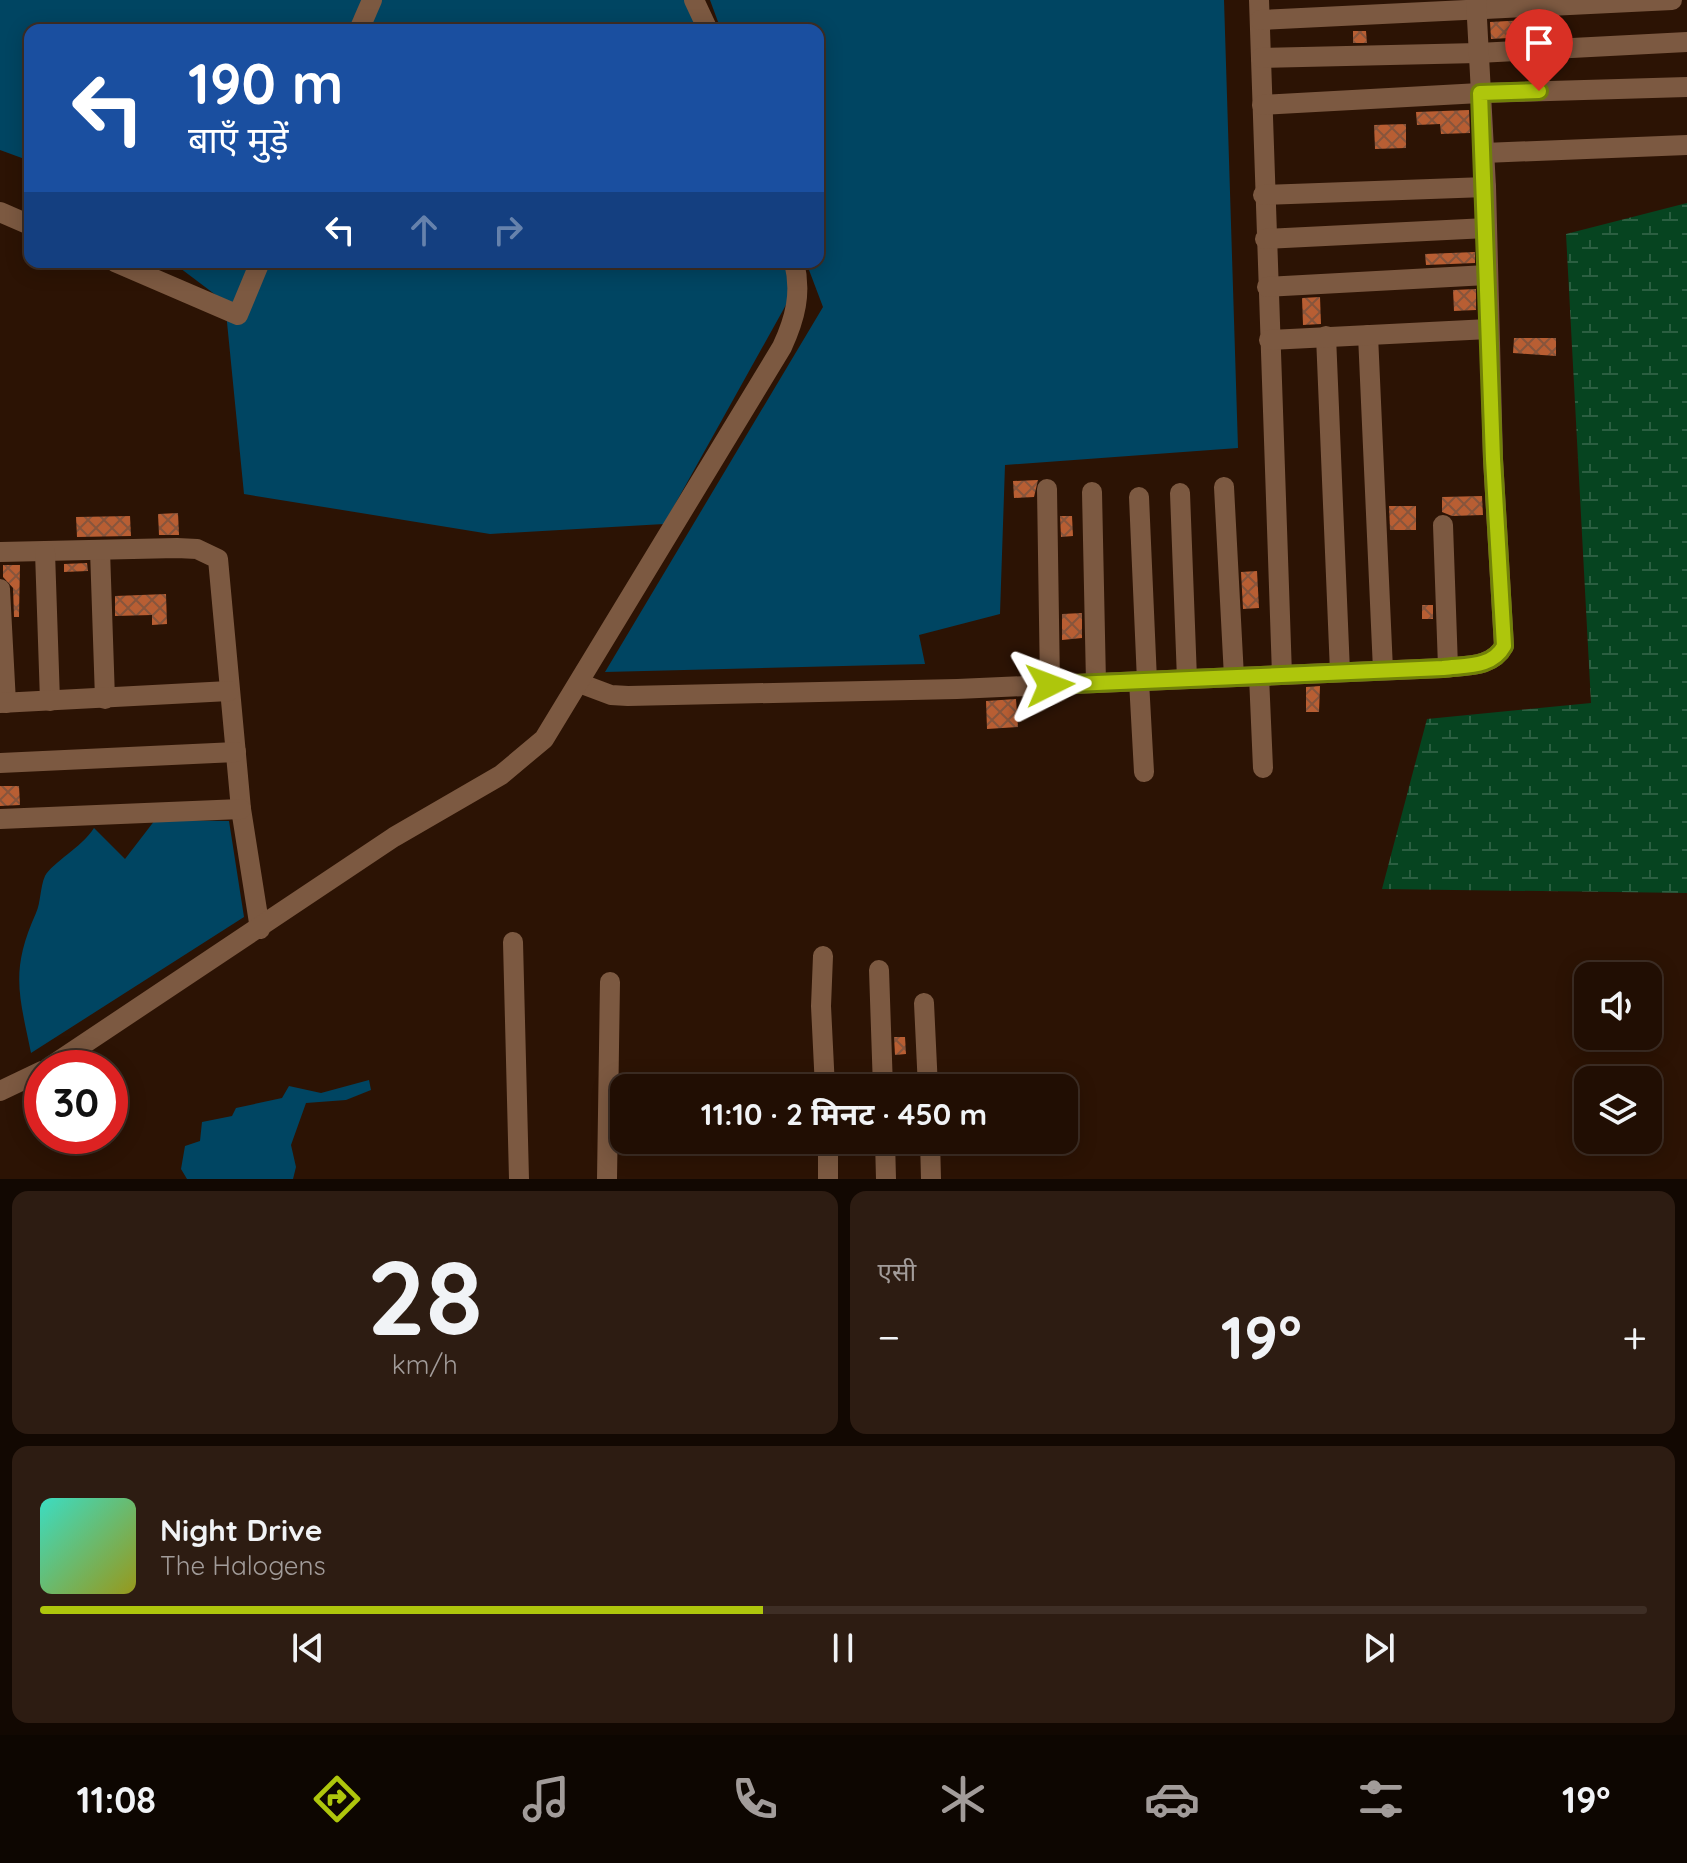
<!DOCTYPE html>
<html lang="hi">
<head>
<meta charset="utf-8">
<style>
	:root { --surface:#210e03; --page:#2d1c12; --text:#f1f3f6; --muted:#a29c9a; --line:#3e2e25; --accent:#aec60c }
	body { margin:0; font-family:Quicksand,"Noto Sans Devanagari",sans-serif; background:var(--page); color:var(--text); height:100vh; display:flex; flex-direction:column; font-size:30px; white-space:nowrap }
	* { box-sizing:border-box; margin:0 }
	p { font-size:26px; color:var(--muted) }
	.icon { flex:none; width:44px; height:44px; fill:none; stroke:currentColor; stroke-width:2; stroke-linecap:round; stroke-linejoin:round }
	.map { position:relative; height:1179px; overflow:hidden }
	.sheet { display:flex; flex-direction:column; gap:12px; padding:12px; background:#120802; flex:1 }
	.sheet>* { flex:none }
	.hud { position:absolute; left:24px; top:24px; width:800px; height:244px; border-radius:16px; box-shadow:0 4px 20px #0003,0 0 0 2px var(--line); background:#1a4fa0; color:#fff; overflow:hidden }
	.controls { position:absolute; left:1574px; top:962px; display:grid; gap:16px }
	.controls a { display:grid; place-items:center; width:88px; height:88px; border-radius:16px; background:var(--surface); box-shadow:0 4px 20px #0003,0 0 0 2px var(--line); font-size:40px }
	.speed { position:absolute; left:24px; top:1050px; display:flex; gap:16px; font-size:40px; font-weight:700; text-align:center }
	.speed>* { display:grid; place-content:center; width:104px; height:104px; border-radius:50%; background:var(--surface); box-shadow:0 4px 20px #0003,0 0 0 2px var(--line); line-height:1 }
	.speed .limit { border:12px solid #d22; background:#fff; color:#111 }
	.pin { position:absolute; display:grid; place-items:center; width:68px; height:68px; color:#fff; margin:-82px -34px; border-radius:50% 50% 50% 0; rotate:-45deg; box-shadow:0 0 8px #0007 }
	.pin .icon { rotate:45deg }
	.me { position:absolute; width:88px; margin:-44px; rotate:87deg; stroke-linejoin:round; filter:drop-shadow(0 0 6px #0008) }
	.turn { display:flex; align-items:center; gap:28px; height:168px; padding:0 32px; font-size:36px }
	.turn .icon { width:104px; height:104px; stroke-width:2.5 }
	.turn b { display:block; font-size:56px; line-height:68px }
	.lanes { display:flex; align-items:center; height:76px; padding:0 32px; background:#0003; justify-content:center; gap:40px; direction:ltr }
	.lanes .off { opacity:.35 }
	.big { font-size:60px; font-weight:700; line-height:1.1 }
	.sheet .tile { flex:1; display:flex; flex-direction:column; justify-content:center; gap:12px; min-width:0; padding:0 28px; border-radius:16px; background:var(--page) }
	.sheet .dial { align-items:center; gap:0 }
	.dial b { font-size:104px; line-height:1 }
	.song { display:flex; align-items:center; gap:24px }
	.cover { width:96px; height:96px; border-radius:12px; background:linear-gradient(135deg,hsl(170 70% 55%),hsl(60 70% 35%)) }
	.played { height:8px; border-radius:4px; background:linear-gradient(90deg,var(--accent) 45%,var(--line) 45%) }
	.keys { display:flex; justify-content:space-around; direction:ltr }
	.heat { display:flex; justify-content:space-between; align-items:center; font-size:44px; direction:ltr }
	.sheet .tiles { flex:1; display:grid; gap:12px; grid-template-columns:1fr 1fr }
	.tile:last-child { grid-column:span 2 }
	.trip { position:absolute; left:610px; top:1074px; width:468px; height:80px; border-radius:16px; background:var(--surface); box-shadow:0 4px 20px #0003,0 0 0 2px var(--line); font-weight:700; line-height:80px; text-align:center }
	.tabs { display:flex; height:128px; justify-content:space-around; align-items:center; background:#0d0601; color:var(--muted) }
	.tabs .icon { width:56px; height:56px }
	.tabs .active { color:var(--accent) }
	.tabs b { font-size:36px; color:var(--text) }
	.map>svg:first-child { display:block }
</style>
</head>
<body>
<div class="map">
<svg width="1687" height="1179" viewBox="0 0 1687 1179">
	<defs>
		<pattern id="wetland-marsh" width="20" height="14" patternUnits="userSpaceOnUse" patternTransform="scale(2)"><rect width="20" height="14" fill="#064420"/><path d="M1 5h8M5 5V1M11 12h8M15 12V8" fill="none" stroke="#2b5f41"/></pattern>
		<pattern id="building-cross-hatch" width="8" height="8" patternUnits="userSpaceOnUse" patternTransform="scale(2)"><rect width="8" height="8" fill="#b85e33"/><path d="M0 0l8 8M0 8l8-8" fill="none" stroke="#87553c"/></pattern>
	</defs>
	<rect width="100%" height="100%" fill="#2c1304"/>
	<polygon fill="url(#wetland-marsh)" points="1687,203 1687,893 1382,889 1427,719 1591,703 1566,234"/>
	<g fill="#004562">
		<polygon points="0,0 692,0 703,30 30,30 30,161 0,150"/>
		<polygon points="710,0 1224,0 1238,448 1005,465 1000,614 919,635 925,664 605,672 823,307 806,262 818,262 818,30 721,30"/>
		<polygon points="172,262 789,262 797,285 664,524 490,534 244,494 225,302"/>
		<path d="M155,820l74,1 15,96 -213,136c-12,-59 -21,-82 5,-140 5,-11 4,-26 9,-37 8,-14 36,-28 49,-48l31,31z"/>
		<polygon points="369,1080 371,1090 346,1100 306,1103 291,1145 296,1167 293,1179 187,1179 181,1169 185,1146 200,1141 202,1122 232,1116 236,1108 282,1098 289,1086 321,1093"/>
	</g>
	<g fill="url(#building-cross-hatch)">
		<polygon points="1527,20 1527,37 1491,39 1490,22"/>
		<polygon points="1353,31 1366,31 1367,43 1353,43"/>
		<polygon points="1469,110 1470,133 1441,134 1440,124 1417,125 1416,112"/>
		<polygon points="1406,124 1406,148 1375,149 1374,125"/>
		<polygon points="1475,252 1475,263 1426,265 1425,254"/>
		<polygon points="1476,289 1476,310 1454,311 1453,290"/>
		<polygon points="1320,297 1321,324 1303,325 1302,298"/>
		<polygon points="1514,338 1556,338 1556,356 1513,353"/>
		<polygon points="1038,480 1034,497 1014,498 1013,481"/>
		<polygon points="1482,496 1483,515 1452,516 1442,512 1442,497"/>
		<polygon points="1389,506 1416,506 1416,530 1390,530"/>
		<polygon points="178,513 179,535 159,535 158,514"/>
		<polygon points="130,516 131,536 77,537 76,517"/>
		<polygon points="1060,516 1072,516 1073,536 1061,537"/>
		<polygon points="87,563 88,571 64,572 64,564"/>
		<polygon points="3,565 20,565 19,617 14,617 13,588 3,577"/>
		<polygon points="1257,571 1259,608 1243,609 1241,572"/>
		<polygon points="166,594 167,624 152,625 152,615 115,616 115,596"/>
		<rect x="1422" y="605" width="11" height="14"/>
		<polygon points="1082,613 1082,638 1062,640 1062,614"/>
		<polygon points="1320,686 1319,712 1306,712 1306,687"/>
		<polygon points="1016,699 1018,727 987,729 986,701"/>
		<polygon points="0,786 19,786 20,805 0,806"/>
		<polygon points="894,1037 905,1037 906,1054 895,1055"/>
	</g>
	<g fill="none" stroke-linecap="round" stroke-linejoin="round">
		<g stroke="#7c5941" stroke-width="20">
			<polyline points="694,0 708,30"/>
			<polyline points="1259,0 1282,675"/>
			<polyline points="1260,20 1672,0"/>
			<polyline points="359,30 372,0"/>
			<polyline points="1261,58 1478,53 1687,42"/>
			<polyline points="1262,105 1480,93 1687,87"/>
			<polyline points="1484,153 1687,145"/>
			<polyline points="1263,195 1486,187"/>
			<polyline points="0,212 30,225"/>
			<polyline points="1265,239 1487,228"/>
			<polyline points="115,262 238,315 260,262"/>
			<polyline points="1267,287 1487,275"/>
			<polyline points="1368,335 1383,670"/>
			<polyline points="1326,336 1340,672"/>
			<polyline points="1269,340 1489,329"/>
			<polyline points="1224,487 1234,677"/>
			<polyline points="1047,489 1050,685"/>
			<polyline points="1092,492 1096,683"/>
			<polyline points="1180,493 1187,679"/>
			<polyline points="1139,497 1147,681"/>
			<polyline points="1443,525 1448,667"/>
			<polyline points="100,550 105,699"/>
			<polyline points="0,552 177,548 197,549 218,559 241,809 260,929"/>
			<polyline points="45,552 50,701"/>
			<polyline points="0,589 6,703"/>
			<polyline points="1259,676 1263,768"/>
			<polyline points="1139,681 1144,772"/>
			<path d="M579,683l32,12 17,1 329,-7 486,-21c23,-3 49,0 61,-22l-11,-187 -7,-272 -10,-187"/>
			<polyline points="0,703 229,691"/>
			<polyline points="0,763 236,752"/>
			<polyline points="0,819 241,809"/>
			<polyline points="513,942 519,1179"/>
			<polyline points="823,956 821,1006 825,1088"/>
			<polyline points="879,970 883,1088"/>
			<polyline points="924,1003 928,1088"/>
			<path d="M48,1068l346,-231 107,-62 43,-36 238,-392c13,-28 20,-54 12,-85"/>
			<polyline points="0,1091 42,1071"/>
			<polyline points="828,1140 828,1179"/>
			<polyline points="885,1140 886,1179"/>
			<polyline points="930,1140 931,1179"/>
			<polyline points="607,1179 610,982"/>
		</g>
	</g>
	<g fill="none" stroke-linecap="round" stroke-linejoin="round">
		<g stroke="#718108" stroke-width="20">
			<path id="route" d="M1050,685l393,-17c23,-3 49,0 61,-22l-11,-187 -13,-366 59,-2"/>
		</g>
		<use href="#route" stroke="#aec60c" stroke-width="14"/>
	</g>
</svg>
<div class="controls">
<a><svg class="icon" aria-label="sound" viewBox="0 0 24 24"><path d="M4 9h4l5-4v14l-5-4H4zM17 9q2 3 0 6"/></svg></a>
<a><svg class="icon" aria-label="layers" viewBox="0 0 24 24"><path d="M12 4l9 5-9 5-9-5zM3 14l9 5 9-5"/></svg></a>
</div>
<div class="speed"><div class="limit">30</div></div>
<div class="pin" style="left:1539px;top:91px;background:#d93025"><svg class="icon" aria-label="arrive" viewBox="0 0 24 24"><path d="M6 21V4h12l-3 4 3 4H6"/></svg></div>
<svg class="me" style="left:1050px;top:685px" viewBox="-20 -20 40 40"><path d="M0-17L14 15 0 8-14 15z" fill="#aec60c" stroke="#fff" stroke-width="4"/></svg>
<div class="trip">11:10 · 2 मिनट · 450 m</div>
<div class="hud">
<div class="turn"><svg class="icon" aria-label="left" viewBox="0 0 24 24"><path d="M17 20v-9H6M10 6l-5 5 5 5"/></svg><div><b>190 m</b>बाएँ मुड़ें</div></div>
<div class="lanes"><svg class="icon" aria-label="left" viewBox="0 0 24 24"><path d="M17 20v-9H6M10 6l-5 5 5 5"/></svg><svg class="icon off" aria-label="ahead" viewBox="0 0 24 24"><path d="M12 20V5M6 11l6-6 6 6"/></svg><svg class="icon off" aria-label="right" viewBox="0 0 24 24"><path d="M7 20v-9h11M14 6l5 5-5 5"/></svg></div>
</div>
</div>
<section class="sheet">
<div class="tiles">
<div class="tile dial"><b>28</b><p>km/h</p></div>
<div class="tile"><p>एसी</p>
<div class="heat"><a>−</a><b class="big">19°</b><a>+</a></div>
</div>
<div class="tile">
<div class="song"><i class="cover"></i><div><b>Night Drive</b><p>The Halogens</p></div></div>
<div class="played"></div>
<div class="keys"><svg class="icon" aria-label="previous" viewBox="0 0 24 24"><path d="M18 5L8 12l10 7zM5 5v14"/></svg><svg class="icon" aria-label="pause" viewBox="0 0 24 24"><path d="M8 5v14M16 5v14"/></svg><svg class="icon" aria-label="next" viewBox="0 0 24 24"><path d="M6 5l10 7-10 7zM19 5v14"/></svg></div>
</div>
</div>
</section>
<nav class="tabs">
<b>11:08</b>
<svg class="icon active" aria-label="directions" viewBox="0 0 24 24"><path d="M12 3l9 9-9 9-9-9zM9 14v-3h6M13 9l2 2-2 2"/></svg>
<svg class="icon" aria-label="music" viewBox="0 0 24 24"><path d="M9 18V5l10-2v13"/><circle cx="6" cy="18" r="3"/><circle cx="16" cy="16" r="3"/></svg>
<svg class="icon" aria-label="phone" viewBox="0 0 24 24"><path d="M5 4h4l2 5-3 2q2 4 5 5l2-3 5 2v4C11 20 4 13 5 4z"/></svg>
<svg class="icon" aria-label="climate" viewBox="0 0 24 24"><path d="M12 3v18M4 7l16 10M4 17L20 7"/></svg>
<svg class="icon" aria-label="car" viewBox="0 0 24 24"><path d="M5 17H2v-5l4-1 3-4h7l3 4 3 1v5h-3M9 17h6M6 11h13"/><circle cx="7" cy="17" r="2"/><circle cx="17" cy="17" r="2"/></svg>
<svg class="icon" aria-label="filters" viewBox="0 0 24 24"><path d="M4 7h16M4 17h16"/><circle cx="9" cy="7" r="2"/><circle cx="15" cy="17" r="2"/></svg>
<b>19°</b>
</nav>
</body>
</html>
